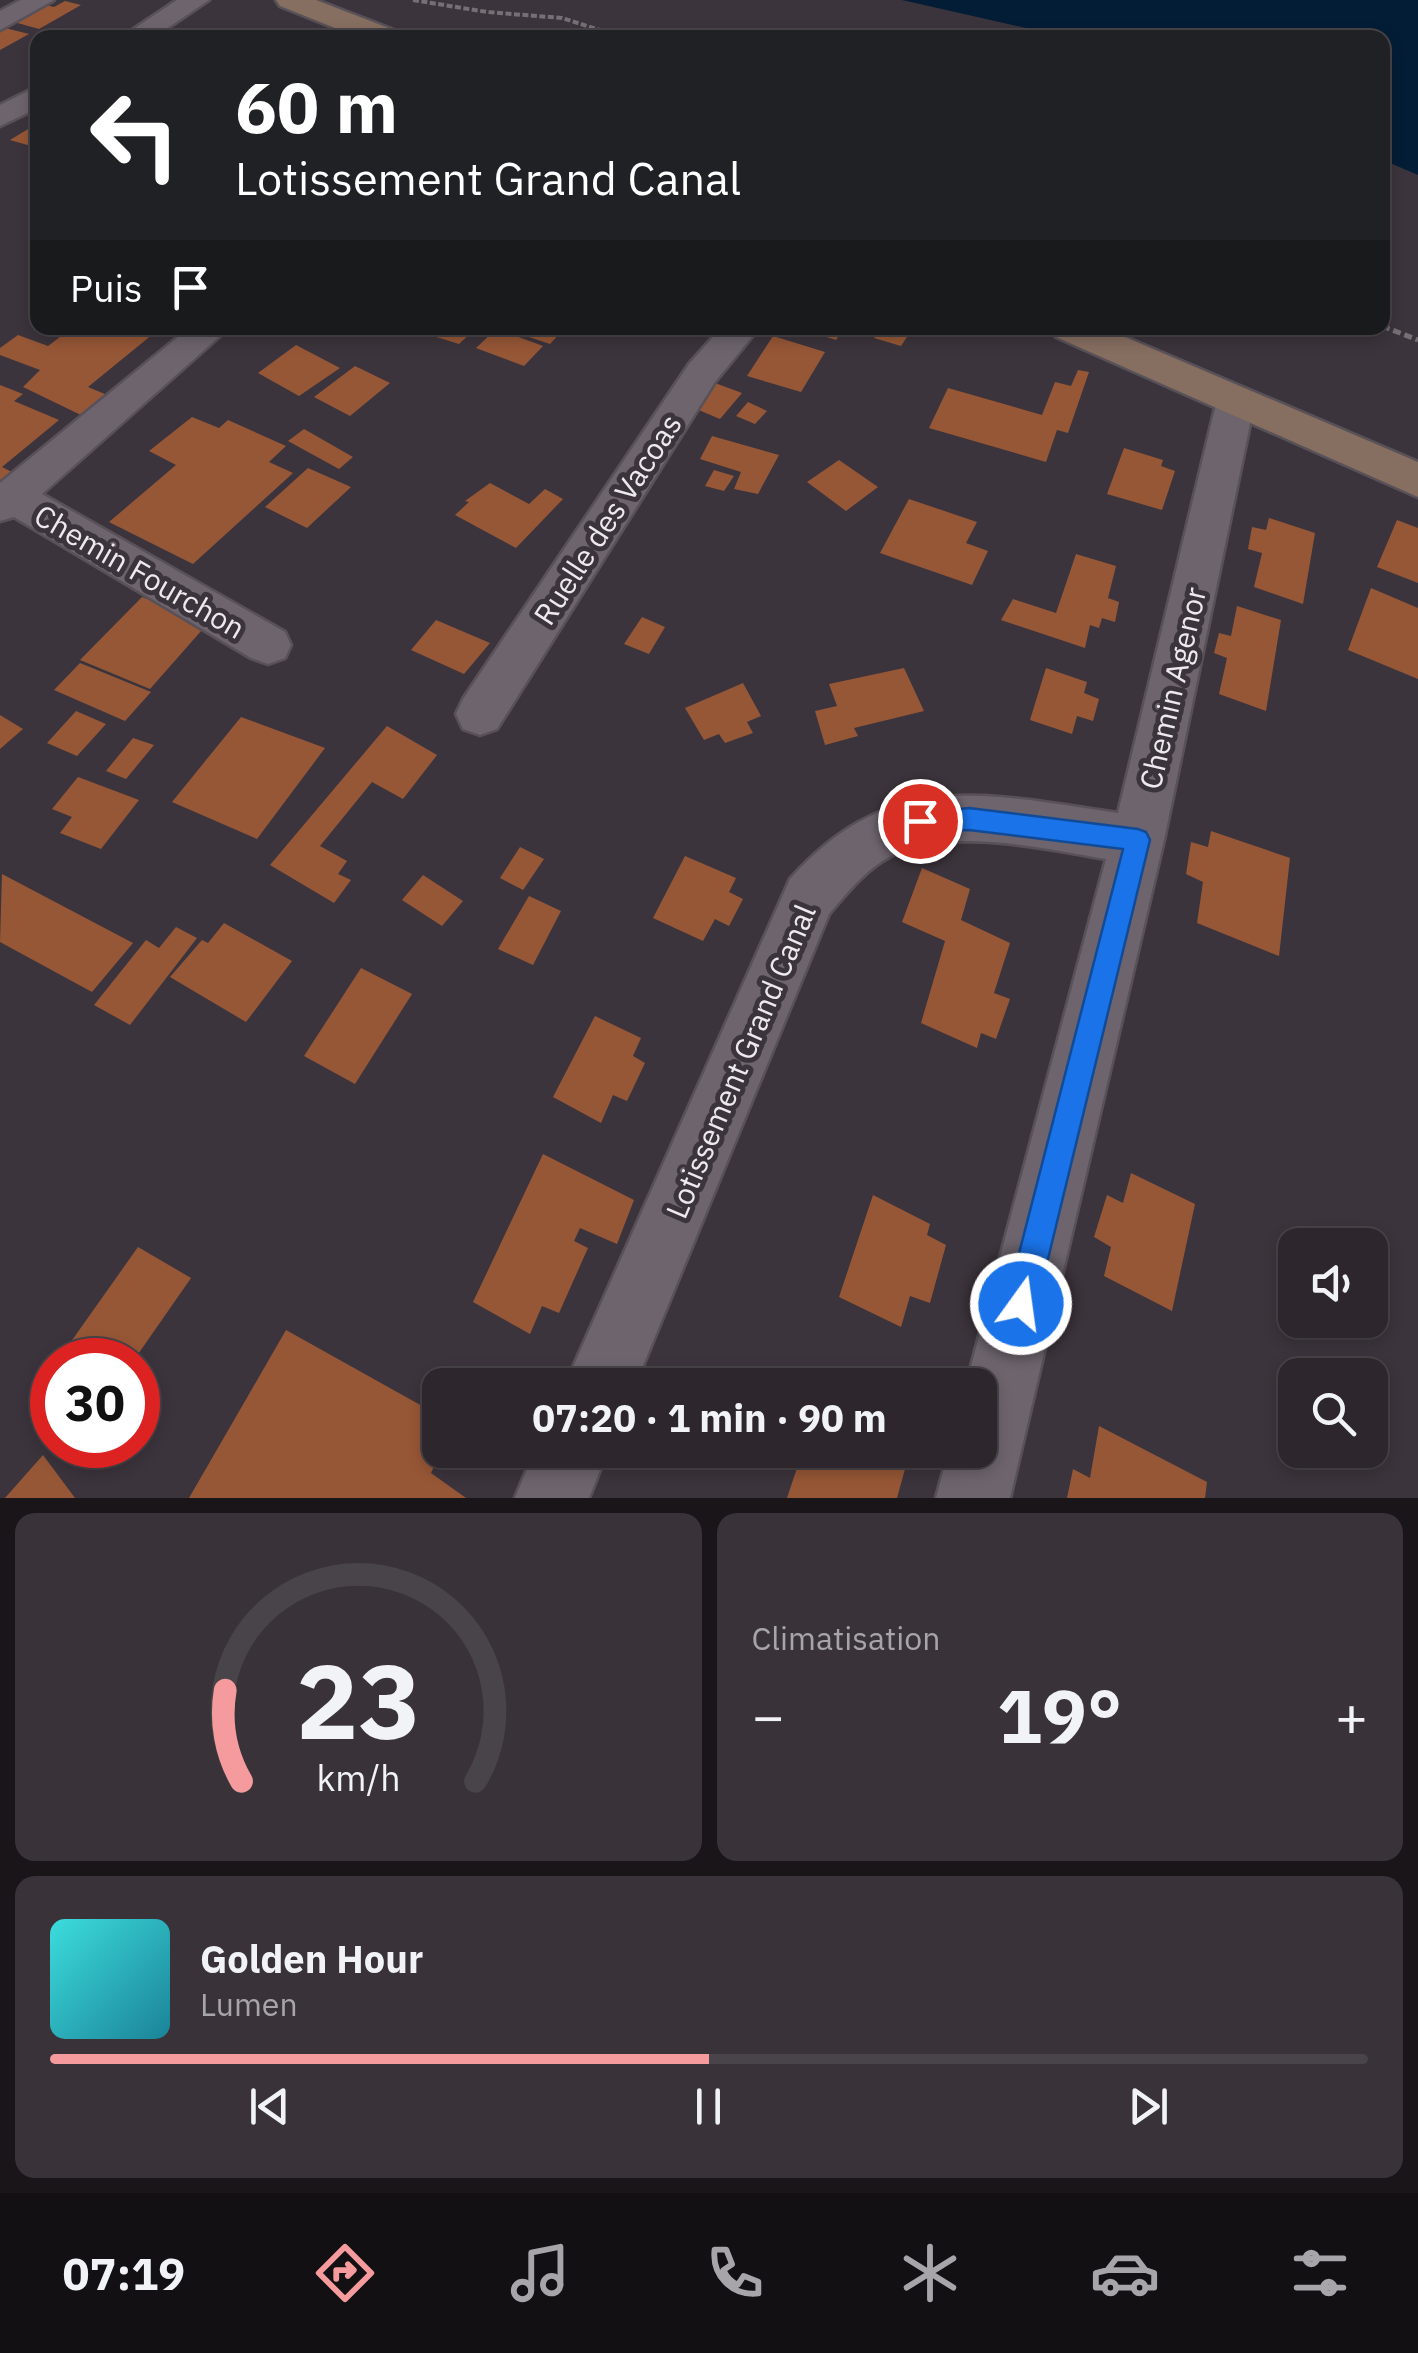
<!DOCTYPE html>
<html lang="fr">
<head>
<meta charset="utf-8">
<style>
	:root { --surface:#2d272d; --page:#393339; --text:#f1f3f6; --muted:#a7a5aa; --line:#484449; --accent:#f59b9e }
	body { margin:0; font-family:"IBM Plex Sans",sans-serif; background:var(--page); color:var(--text); height:100vh; display:flex; flex-direction:column; font-size:38px; white-space:nowrap }
	* { box-sizing:border-box; margin:0 }
	p { font-size:32px; color:var(--muted) }
	.icon { flex:none; width:55px; height:55px; fill:none; stroke:currentColor; stroke-width:2; stroke-linecap:round; stroke-linejoin:round }
	.map { position:relative; height:1498px; overflow:hidden }
	.sheet { display:flex; flex-direction:column; gap:15px; padding:15px; background:#191519; flex:1 }
	.sheet>* { flex:none }
	.banner { position:absolute; left:30px; top:30px; width:1360px; height:305px; border-radius:20px; box-shadow:0 5px 15px #0003,0 0 0 2px var(--line); background:#202124; color:#fff; overflow:hidden }
	.tools { position:absolute; left:1278px; top:1228px; display:grid; gap:20px }
	.tools a { display:grid; place-items:center; width:110px; height:110px; border-radius:20px; background:var(--surface); box-shadow:0 5px 15px #0003,0 0 0 2px var(--line); font-size:50px }
	.speed { position:absolute; left:30px; top:1338px; display:flex; gap:20px; font-size:50px; font-weight:700; text-align:center }
	.speed>* { display:grid; place-content:center; width:130px; height:130px; border-radius:50%; background:var(--surface); box-shadow:0 5px 15px #0003,0 0 0 2px var(--line); line-height:1 }
	.speed .limit { border:15px solid #d22; background:#fff; color:#111 }
	.pin { position:absolute; display:grid; place-items:center; width:85px; height:85px; color:#fff; margin:-42px; border:5px solid #fff; border-radius:50%; box-shadow:0 2px 10px #0007 }
	.me { position:absolute; width:110px; margin:-55px; rotate:14deg; stroke-linejoin:round; filter:drop-shadow(0 0 8px #0008) }
	.turn { display:flex; align-items:center; gap:35px; height:210px; padding:0 40px; font-size:45px }
	.turn .icon { width:130px; height:130px; stroke-width:2.5 }
	.turn b { display:block; font-size:70px; line-height:85px }
	.then { display:flex; align-items:center; height:95px; padding:0 40px; background:#0003; gap:20px; font-size:38px }
	.big { font-size:75px; font-weight:700; line-height:1.1 }
	.sheet .tile { flex:1; display:flex; flex-direction:column; justify-content:center; gap:15px; min-width:0; padding:0 35px; border-radius:20px; background:var(--page) }
	.sheet .dial { align-items:center; gap:0 }
	.dial svg { height:260px; overflow:visible; fill:none; stroke:var(--line); stroke-width:7; stroke-linecap:round; text-anchor:middle }
	.dial text { fill:var(--text); stroke:none }
	.song { display:flex; align-items:center; gap:30px }
	.cover { width:120px; height:120px; border-radius:15px; background:linear-gradient(135deg,hsl(180 70% 55%),hsl(190 70% 35%)) }
	.played { height:10px; border-radius:5px; background:linear-gradient(90deg,var(--accent) 50%,var(--line) 50%) }
	.keys { display:flex; justify-content:space-around; direction:ltr }
	.heat { display:flex; justify-content:space-between; align-items:center; font-size:55px; direction:ltr }
	.sheet .tiles { flex:1; display:grid; gap:15px; grid-template-columns:1fr 1fr }
	.tile:last-child { grid-column:span 2 }
	.trip { position:absolute; left:422px; top:1368px; width:575px; height:100px; border-radius:20px; background:var(--surface); box-shadow:0 5px 15px #0003,0 0 0 2px var(--line); font-weight:700; line-height:100px; text-align:center }
	.tabs { display:flex; height:160px; justify-content:space-around; align-items:center; background:#121012; color:var(--muted) }
	.tabs .icon { width:70px; height:70px }
	.tabs .on { color:var(--accent) }
	.tabs b { font-size:45px; color:var(--text) }
	.map>svg:first-child { display:block }
</style>
</head>
<body>
<div class="map">
<svg width="1418" height="1498" viewBox="0 0 1418 1498">
	<rect width="100%" height="100%" fill="#3c343c"/>
	<polygon fill="#041d36" points="902,0 1418,0 1418,175 1383,160 1382,38 1066,37"/>
	<g fill="#965736">
		<polygon points="65,1 81,5 39,29 14,22 46,5 54,7"/>
		<polygon points="5,28 29,34 0,50 0,30"/>
		<polygon points="38,123 38,148 10,140"/>
		<polygon points="72,328 135,328 153,334 88,387 112,397 87,418 23,387 40,370 0,355 0,348 18,335 48,346"/>
		<polygon points="438,328 476,328 459,344 430,335"/>
		<polygon points="528,328 551,328 562,331 550,344 523,335"/>
		<polygon points="798,328 844,328 836,340"/>
		<polygon points="882,328 913,328 901,346 874,338"/>
		<polygon points="496,329 535,343 543,346 524,366 476,348"/>
		<polygon points="773,336 825,352 801,392 747,376"/>
		<polygon points="296,345 340,368 299,396 258,373"/>
		<polygon points="355,366 390,383 350,416 314,397"/>
		<polygon points="1078,370 1089,372 1068,433 1057,430 1046,462 929,428 948,388 1042,415 1055,382 1071,386"/>
		<polygon points="715,383 742,393 720,419 694,408"/>
		<polygon points="0,385 23,394 14,401 59,420 2,467 14,473 0,484"/>
		<polygon points="748,402 767,411 755,424 736,416"/>
		<polygon points="192,417 219,428 228,420 286,446 269,462 293,473 193,564 109,522 176,465 149,451"/>
		<polygon points="304,429 353,457 339,469 288,441"/>
		<polygon points="712,436 779,455 758,494 734,489 741,472 700,459"/>
		<polygon points="1124,448 1163,460 1161,466 1175,471 1162,510 1107,494"/>
		<polygon points="839,460 878,487 846,511 807,482"/>
		<polygon points="308,468 351,487 307,528 265,507"/>
		<polygon points="714,470 734,476 724,491 705,486"/>
		<polygon points="490,483 529,504 545,489 563,499 516,548 455,515 469,502 465,501"/>
		<polygon points="909,499 977,522 966,543 988,551 972,585 880,553"/>
		<polygon points="1269,518 1315,533 1303,604 1254,587 1262,553 1248,549 1252,527 1266,530"/>
		<polygon points="1397,520 1418,528 1418,583 1377,567"/>
		<polygon points="1076,554 1116,566 1108,598 1119,602 1115,622 1102,618 1099,628 1090,625 1085,648 1001,620 1013,599 1056,613"/>
		<polygon points="1371,588 1418,608 1418,679 1348,650"/>
		<polygon points="142,597 209,622 150,689 80,660"/>
		<polygon points="1237,606 1281,620 1266,711 1219,694 1227,658 1214,653 1219,633 1231,636"/>
		<polygon points="642,617 665,627 649,654 624,644"/>
		<polygon points="436,620 490,643 464,674 411,650"/>
		<polygon points="80,663 151,692 125,721 54,690"/>
		<polygon points="904,668 924,711 854,728 858,736 825,745 815,711 837,706 829,684"/>
		<polygon points="1046,668 1087,682 1084,693 1099,699 1093,721 1077,716 1072,734 1030,720"/>
		<polygon points="743,683 761,716 747,722 753,733 725,743 719,734 704,740 685,708"/>
		<polygon points="76,711 106,724 77,756 47,743"/>
		<polygon points="0,715 23,729 0,749"/>
		<polygon points="241,717 325,748 257,839 172,802"/>
		<polygon points="387,726 437,755 403,799 372,782 320,846 347,861 338,874 351,880 334,903 270,865"/>
		<polygon points="133,738 154,745 126,779 106,771"/>
		<polygon points="78,777 139,800 101,849 60,833 72,817 52,809"/>
		<polygon points="1211,831 1290,858 1279,956 1197,923 1203,882 1186,874 1191,842 1208,847"/>
		<polygon points="520,847 544,859 523,890 500,878"/>
		<polygon points="685,856 736,878 729,892 743,899 729,926 715,919 703,941 653,918"/>
		<polygon points="922,868 970,889 961,920 1010,943 994,993 1010,999 996,1039 981,1033 977,1048 921,1023 945,941 902,922"/>
		<polygon points="2,874 133,943 92,992 0,942"/>
		<polygon points="423,875 463,901 442,926 402,900"/>
		<polygon points="529,896 561,911 533,965 498,949"/>
		<polygon points="224,923 292,961 246,1022 170,977 202,940 208,943"/>
		<polygon points="176,927 197,938 130,1025 94,1005 146,940 159,948"/>
		<polygon points="361,968 412,994 355,1084 304,1056"/>
		<polygon points="595,1016 641,1038 633,1056 645,1063 627,1101 613,1095 601,1123 553,1097"/>
		<polygon points="543,1154 634,1200 617,1244 580,1228 574,1241 588,1248 559,1313 542,1306 530,1334 473,1302"/>
		<polygon points="1131,1173 1195,1204 1172,1311 1104,1276 1111,1247 1094,1237 1107,1195 1123,1203"/>
		<polygon points="873,1195 930,1224 927,1235 946,1245 930,1303 910,1296 901,1327 839,1297"/>
		<polygon points="138,1247 191,1278 134,1360 58,1360"/>
		<polygon points="286,1330 440,1416 442,1450 431,1473 466,1498 189,1498"/>
		<polygon points="52,1368 52,1421 28,1402"/>
		<polygon points="1099,1426 1207,1482 1205,1498 1067,1498 1073,1469 1090,1478"/>
		<polygon points="803,1450 908,1450 910,1451 897,1498 787,1498"/>
		<polygon points="43,1455 75,1498 5,1498"/>
	</g>
	<g fill="none" stroke-linecap="round" stroke-linejoin="round">
		<g stroke="#585158" stroke-width="5">
			<g id="minor">
				<polygon points="21,0 54,0 0,30 0,11"/>
				<polygon points="177,0 209,0 153,38 120,38"/>
				<polygon points="38,86 38,108 0,126 0,105"/>
				<polygon points="189,328 229,328 42,494 285,632 291,645 285,658 268,664 251,658 14,517 0,521 0,483"/>
				<polygon points="721,328 759,328 715,382 497,729 480,735 463,729 456,714 463,699 689,364"/>
				<path d="M1236,387l14,4 5,9 -91,440 -154,658h-74l13,-48h31v-65h-14l140,-526c-59,-10 -159,-33 -215,-3 -25,13 -44,37 -62,58l-194,471h-70l225,-506c100,-112 195,-85 328,-66l99,-413 5,-9z"/>
				<polygon points="535,1450 608,1450 589,1498 515,1498"/>
			</g>
		</g>
		<g stroke="#585158" stroke-width="5">
			<g id="secondary">
				<polygon points="276,0 316,0 399,32 403,38 360,38 280,6"/>
				<polygon points="1050,328 1104,328 1418,462 1418,497 1056,337"/>
			</g>
		</g>
		<polyline stroke="#766f76" stroke-width="4" stroke-dasharray="6 2.5" stroke-linecap="butt" points="413,0 487,12 562,18 625,38"/>
		<polyline stroke="#766f76" stroke-width="5" stroke-dasharray="8 4" stroke-linecap="butt" points="1382,326 1418,340"/>
		<use href="#minor" fill="#6d646d" fill-rule="evenodd"/>
		<use href="#secondary" fill="#866e60" fill-rule="evenodd"/>
	</g>
	<polygon fill="#1a73e8" stroke="#114b97" stroke-width="2.5" points="969,808 1138,829 1146,832 1150,840 1037,1304 1032,1315 1021,1320 1010,1315 1006,1304 1123,849 969,830 920,832 912,829 908,821 912,814"/>
	<g text-anchor="middle" dominant-baseline="central" stroke-width="10" stroke-linejoin="round" paint-order="stroke">
		<g font-size="30" fill="#ede9ee" stroke="#3c343c">
			<text transform="translate(607 519) rotate(-57)">Ruelle des Vacoas</text>
			<text transform="translate(140 571) rotate(30)">Chemin Fourchon</text>
			<text transform="translate(1172 688) rotate(-77)">Chemin Agenor</text>
			<text transform="translate(740 1061) rotate(-67)">Lotissement Grand Canal</text>
		</g>
	</g>
</svg>
<div class="tools">
<a><svg class="icon" aria-label="sound" viewBox="0 0 24 24"><path d="M4 9h4l5-4v14l-5-4H4zM17 9q2 3 0 6"/></svg></a>
<a><svg class="icon" aria-label="search" viewBox="0 0 24 24"><circle cx="10" cy="10" r="6"/><path d="M15 15l6 6"/></svg></a>
</div>
<div class="speed"><div class="limit">30</div></div>
<div class="pin" style="left:920px;top:821px;background:#d93025"><svg class="icon" aria-label="arrive" viewBox="0 0 24 24"><path d="M6 21V4h12l-3 4 3 4H6"/></svg></div>
<svg class="me" style="left:1021px;top:1304px" viewBox="-20 -20 40 40"><circle r="17" fill="#1a73e8" stroke="#fff" stroke-width="3"/><path d="M0-11L8 9 0 5-8 9z" fill="#fff"/></svg>
<div class="trip">07:20 · 1 min · 90 m</div>
<div class="banner">
<div class="turn"><svg class="icon" aria-label="left" viewBox="0 0 24 24"><path d="M17 20v-9H6M10 6l-5 5 5 5"/></svg><div><b>60 m</b>Lotissement Grand Canal</div></div>
<div class="then">Puis<svg class="icon" aria-label="arrive" viewBox="0 0 24 24"><path d="M6 21V4h12l-3 4 3 4H6"/></svg></div>
</div>
</div>
<section class="sheet">
<div class="tiles">
<div class="tile dial"><svg viewBox="0 0 100 80">
<path d="M14 69A42 42 0 1 1 86 69"/>
<path d="M14 69A42 42 0 0 1 9 41" stroke="#f59b9e"/>
<text x="50" y="56" font-size="32" font-weight="700">23</text>
<text x="50" y="72" font-size="11">km/h</text>
</svg></div>
<div class="tile"><p>Climatisation</p>
<div class="heat"><a>−</a><b class="big">19°</b><a>+</a></div>
</div>
<div class="tile">
<div class="song"><i class="cover"></i><div><b>Golden Hour</b><p>Lumen</p></div></div>
<div class="played"></div>
<div class="keys"><svg class="icon" aria-label="previous" viewBox="0 0 24 24"><path d="M18 5L8 12l10 7zM5 5v14"/></svg><svg class="icon" aria-label="pause" viewBox="0 0 24 24"><path d="M8 5v14M16 5v14"/></svg><svg class="icon" aria-label="next" viewBox="0 0 24 24"><path d="M6 5l10 7-10 7zM19 5v14"/></svg></div>
</div>
</div>
</section>
<nav class="tabs">
<b>07:19</b>
<svg class="icon on" aria-label="directions" viewBox="0 0 24 24"><path d="M12 3l9 9-9 9-9-9zM9 14v-3h6M13 9l2 2-2 2"/></svg>
<svg class="icon" aria-label="music" viewBox="0 0 24 24"><path d="M9 18V5l10-2v13"/><circle cx="6" cy="18" r="3"/><circle cx="16" cy="16" r="3"/></svg>
<svg class="icon" aria-label="phone" viewBox="0 0 24 24"><path d="M5 4h4l2 5-3 2q2 4 5 5l2-3 5 2v4C11 20 4 13 5 4z"/></svg>
<svg class="icon" aria-label="climate" viewBox="0 0 24 24"><path d="M12 3v18M4 7l16 10M4 17L20 7"/></svg>
<svg class="icon" aria-label="car" viewBox="0 0 24 24"><path d="M5 17H2v-5l4-1 3-4h7l3 4 3 1v5h-3M9 17h6M6 11h13"/><circle cx="7" cy="17" r="2"/><circle cx="17" cy="17" r="2"/></svg>
<svg class="icon" aria-label="filters" viewBox="0 0 24 24"><path d="M4 7h16M4 17h16"/><circle cx="9" cy="7" r="2"/><circle cx="15" cy="17" r="2"/></svg>
</nav>
</body>
</html>
